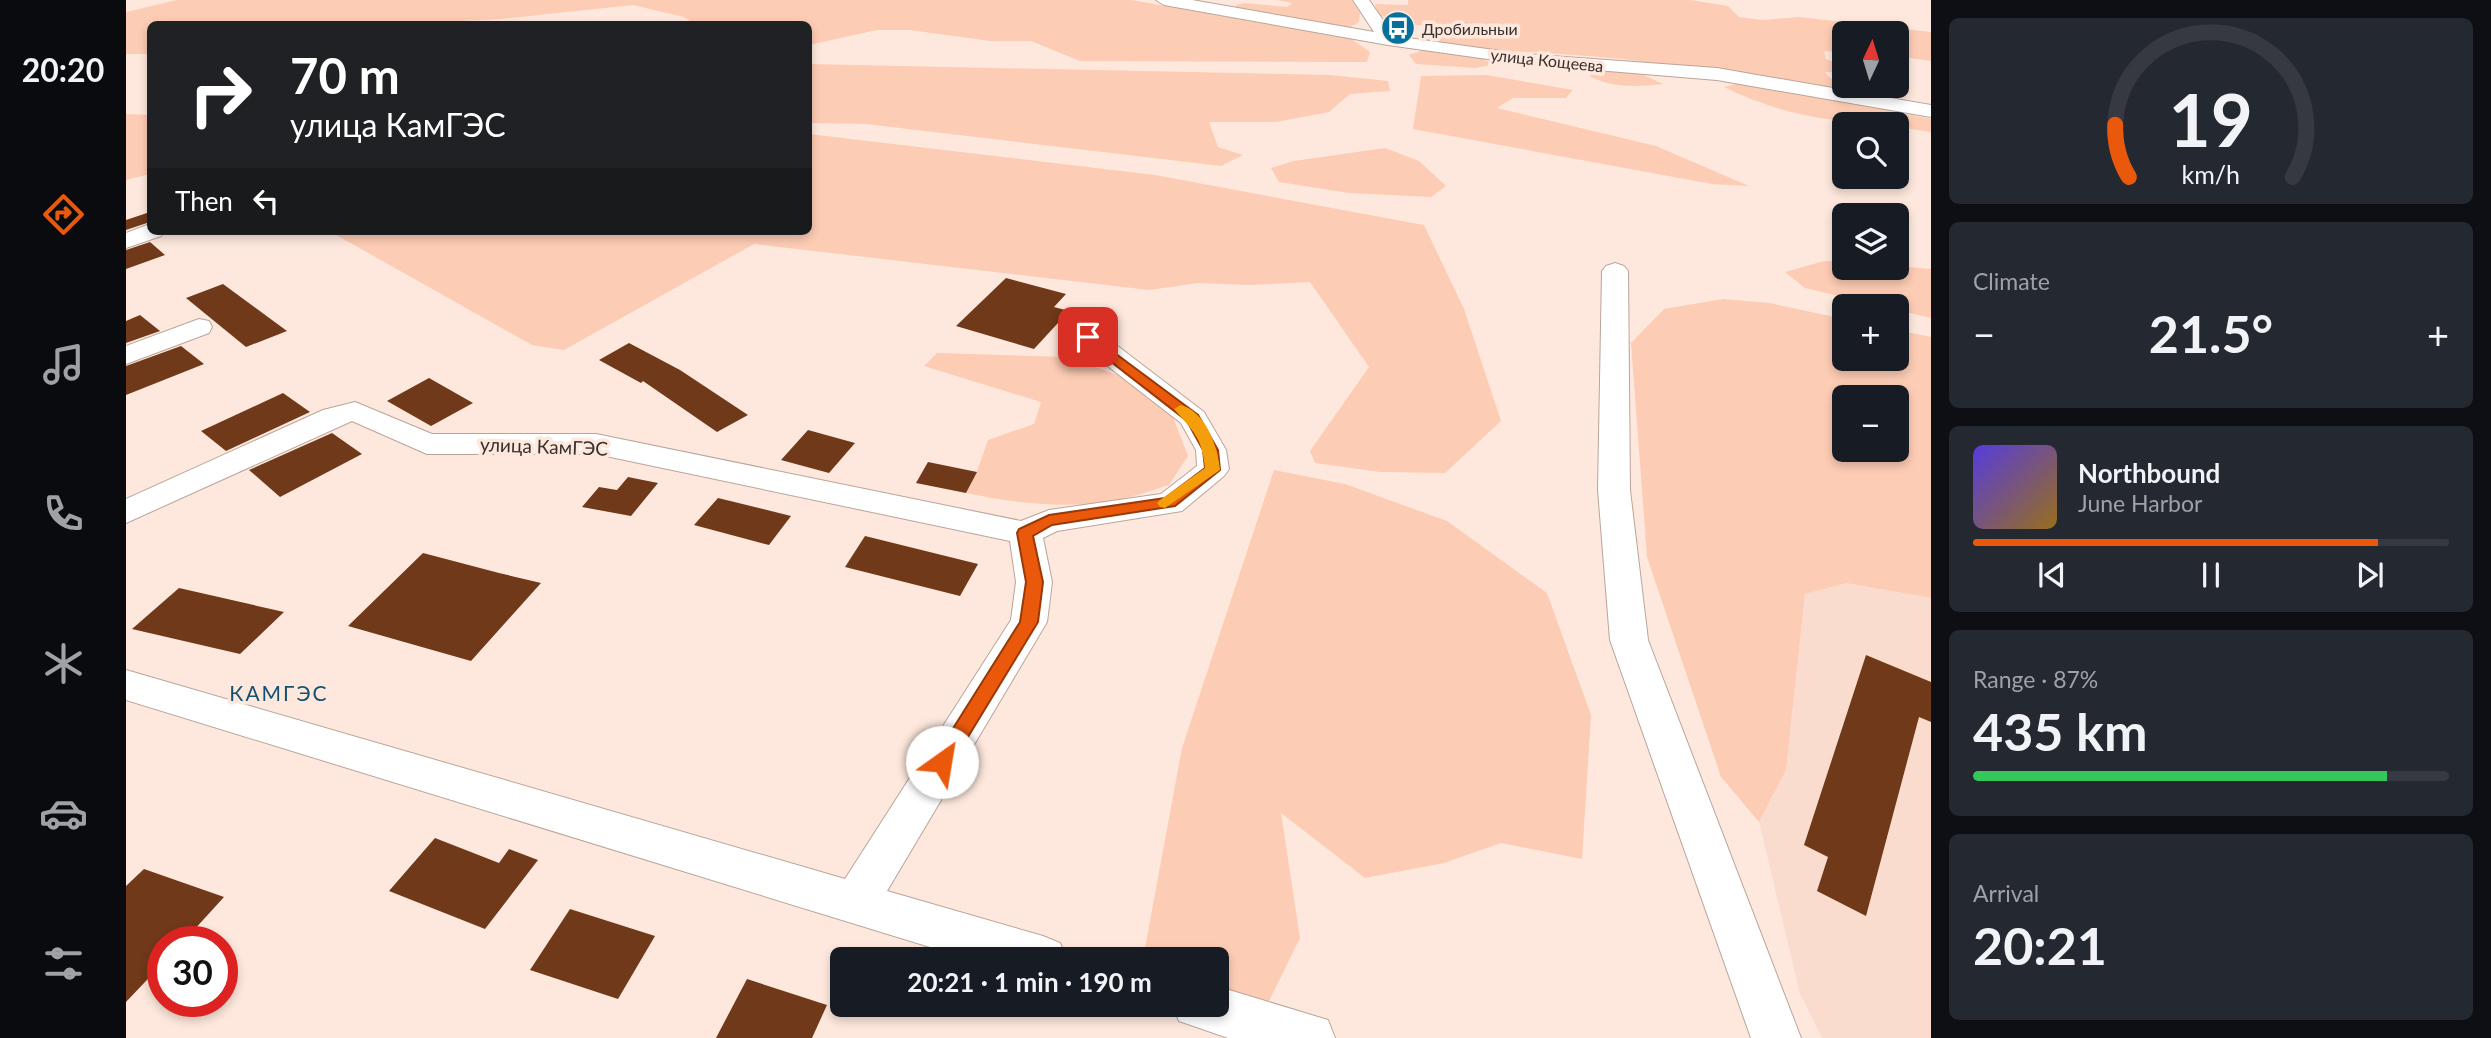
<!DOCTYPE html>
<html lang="en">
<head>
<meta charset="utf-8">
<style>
	:root { --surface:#171b24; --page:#242831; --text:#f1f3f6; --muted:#9ea1a6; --line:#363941; --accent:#ea580c }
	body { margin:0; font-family:Lato,sans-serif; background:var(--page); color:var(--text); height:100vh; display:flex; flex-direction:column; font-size:26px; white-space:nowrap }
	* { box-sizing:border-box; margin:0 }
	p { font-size:23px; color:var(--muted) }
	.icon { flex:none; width:38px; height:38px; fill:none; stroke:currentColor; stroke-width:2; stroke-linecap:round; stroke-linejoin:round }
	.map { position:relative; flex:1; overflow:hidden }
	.drawer { display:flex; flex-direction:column; gap:18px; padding:18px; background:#0d0f14; width:560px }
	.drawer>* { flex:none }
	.banner { position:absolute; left:21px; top:21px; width:665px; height:214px; border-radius:10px; box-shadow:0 4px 10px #0003; background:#202124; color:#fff; overflow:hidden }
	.needle { width:46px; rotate:4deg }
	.buttons { position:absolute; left:1706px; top:21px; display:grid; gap:14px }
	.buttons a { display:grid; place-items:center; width:77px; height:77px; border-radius:10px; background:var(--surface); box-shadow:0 4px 10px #0003; font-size:35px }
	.speed { position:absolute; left:21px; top:926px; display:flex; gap:14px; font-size:35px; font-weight:700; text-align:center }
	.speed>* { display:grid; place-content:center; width:91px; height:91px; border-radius:50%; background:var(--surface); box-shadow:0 4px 10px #0003; line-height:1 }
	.speed .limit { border:10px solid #d22; background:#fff; color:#111 }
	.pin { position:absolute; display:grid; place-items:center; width:60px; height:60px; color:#fff; margin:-30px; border-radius:14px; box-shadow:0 4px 10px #0006 }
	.me { position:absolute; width:77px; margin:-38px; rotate:32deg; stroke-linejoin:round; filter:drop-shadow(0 0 5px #0008) }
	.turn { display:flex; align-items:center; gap:24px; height:147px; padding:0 28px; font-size:32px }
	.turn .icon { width:91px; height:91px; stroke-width:2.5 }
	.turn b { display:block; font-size:49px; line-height:60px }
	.then { display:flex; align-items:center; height:66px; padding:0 28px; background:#0003; gap:14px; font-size:26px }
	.big { font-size:52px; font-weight:700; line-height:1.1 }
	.drawer .tile { flex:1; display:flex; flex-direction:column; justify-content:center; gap:10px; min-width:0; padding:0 24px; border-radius:10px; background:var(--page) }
	.drawer .dial { align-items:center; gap:0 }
	.dial svg { height:182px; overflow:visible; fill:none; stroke:var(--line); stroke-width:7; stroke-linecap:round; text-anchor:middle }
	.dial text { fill:var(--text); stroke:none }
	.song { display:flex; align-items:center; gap:21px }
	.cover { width:84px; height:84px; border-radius:10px; background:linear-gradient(135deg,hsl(250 70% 55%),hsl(40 70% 35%)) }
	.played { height:7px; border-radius:4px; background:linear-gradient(90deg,var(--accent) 85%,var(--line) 85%) }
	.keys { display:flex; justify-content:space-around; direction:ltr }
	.heat { display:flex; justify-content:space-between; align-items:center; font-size:38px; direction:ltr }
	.charge { height:10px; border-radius:5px; background:linear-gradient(90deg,#34c759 87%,var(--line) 0) }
	.trip { position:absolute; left:704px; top:947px; width:399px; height:70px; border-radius:10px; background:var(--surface); box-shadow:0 4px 10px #0003; font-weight:700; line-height:70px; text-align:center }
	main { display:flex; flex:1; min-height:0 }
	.tabs { display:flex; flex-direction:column; width:126px; justify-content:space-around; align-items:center; background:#090b0e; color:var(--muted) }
	.tabs .icon { width:49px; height:49px }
	.tabs .on { color:var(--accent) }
	.tabs b { font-size:32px; color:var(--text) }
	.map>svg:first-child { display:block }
</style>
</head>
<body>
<main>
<nav class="tabs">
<b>20:20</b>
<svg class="icon on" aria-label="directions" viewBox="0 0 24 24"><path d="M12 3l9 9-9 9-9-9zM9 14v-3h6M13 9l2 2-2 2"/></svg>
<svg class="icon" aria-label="music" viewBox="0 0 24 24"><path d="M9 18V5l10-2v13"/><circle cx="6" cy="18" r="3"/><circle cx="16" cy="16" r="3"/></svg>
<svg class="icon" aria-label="phone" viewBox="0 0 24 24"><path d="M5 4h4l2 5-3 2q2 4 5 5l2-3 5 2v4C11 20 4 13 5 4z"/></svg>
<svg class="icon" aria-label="climate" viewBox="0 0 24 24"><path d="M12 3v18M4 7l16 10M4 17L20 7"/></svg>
<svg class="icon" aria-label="car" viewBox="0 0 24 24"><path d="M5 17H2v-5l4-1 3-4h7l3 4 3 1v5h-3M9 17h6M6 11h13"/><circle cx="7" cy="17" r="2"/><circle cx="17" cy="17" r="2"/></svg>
<svg class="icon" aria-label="filters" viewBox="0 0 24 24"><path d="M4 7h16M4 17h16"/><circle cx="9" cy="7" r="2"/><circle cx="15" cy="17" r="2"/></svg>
</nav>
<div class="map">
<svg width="1805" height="1038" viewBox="0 0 1805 1038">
	<rect width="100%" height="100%" fill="#fee8dd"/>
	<polygon fill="#f9dccd" points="1720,583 1805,598 1805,1038 1696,1038 1674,994 1633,822 1660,770 1679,594"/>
	<g fill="#fdccb4" fill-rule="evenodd">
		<polygon points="51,0 1005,0 1224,38 1244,52 1241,62 954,61 905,41 864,41 784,30 751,30 683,45 682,24 568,24 558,17 507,5 374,19 274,24 24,24 24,54 0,54 0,12"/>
		<polygon points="1151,0 1226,0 1234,13 1233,22 1224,27 1209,28 1110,9 1110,5 1118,3 1161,7 1166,3"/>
		<path d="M1282,0h282l38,6 11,11 24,3 36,-3 132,15v29l-34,-5v-23h-53v20l-20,-2 2,8 18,7v6h-19l5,6 14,4v4l26,2 11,11c-86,-15 -172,-30 -259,-40 -67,-7 -129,-6 -196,-19l10,-6 -4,-8 -29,-2 -24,-9 -4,-11 33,1z"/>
		<polygon points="1297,50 1352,57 1368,64 1350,68 1290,64 1283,55"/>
		<polygon points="683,64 1205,75 1262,81 1264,91 1224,94 1203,112 1150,122 1083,122 1092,147 1117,155 1095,166 740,124 683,123"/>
		<path d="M1478,70l35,3 24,11c-26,3 -51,4 -74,-8z"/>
		<polygon points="1361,75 1447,90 1440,98 1387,98 1371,108 1530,146 1623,186 1586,184 1287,129 1295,76"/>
		<path d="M1619,82l186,37v13l-34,-5v-3c-61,0 -119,-10 -173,-37z"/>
		<polygon points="0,114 24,115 24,174 0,180"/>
		<polygon points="683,134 1029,175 1298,225 1338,309 1375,421 1319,473 1254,472 1189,463 1184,451 1243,367 1184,282 1124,285 1072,283 1023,290 628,244 438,350 406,345 203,231 682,231"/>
		<polygon points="1259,148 1293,161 1320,186 1305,197 1223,193 1153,182 1145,168 1168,161"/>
		<polygon points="1698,261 1718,262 1718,268 1771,266 1805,269 1805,318 1771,310 1771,306 1755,306 1679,288 1659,272"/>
		<path d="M1597,299l46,4 75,16v40h53v-29l34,7v261l-85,-15 -41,11 -19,176 -27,52 -38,-45 -74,-220 -16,-214 33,-34zM1718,397h53v53h-53z"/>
		<path d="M811,353l128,4 56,19 52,41 15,39 -19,29c-19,6 -39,13 -58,16 -49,8 -97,2 -145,-8l11,-22 11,-31 46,-16 7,-22 -117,-36z"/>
		<polygon points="1148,470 1219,484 1321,521 1421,593 1465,715 1456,859 1375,843 1318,863 1239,878 1155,813 1174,938 1142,1003 1090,986 1090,959 1017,959 1056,748"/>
	</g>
	<g fill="#703919">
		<polygon points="24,212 24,222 0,230 0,220"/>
		<polygon points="24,242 39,255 0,269 0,250"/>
		<polygon points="880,278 940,294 928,307 943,311 908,349 830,326"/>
		<polygon points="97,284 161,331 120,347 60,298"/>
		<polygon points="14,315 34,331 0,343 0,321"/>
		<polygon points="503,343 554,370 622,415 591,432 517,381 515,383 473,360"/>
		<polygon points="55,346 78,364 0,395 0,366"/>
		<polygon points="303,378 347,403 305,426 261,401"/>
		<polygon points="157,393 184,412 100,451 75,431"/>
		<polygon points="682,430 729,443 703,473 655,460"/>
		<polygon points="206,433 236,454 154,497 123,470"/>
		<polygon points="802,462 851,472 840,493 790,483"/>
		<polygon points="502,477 532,483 505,516 456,507 473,487 491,490"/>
		<polygon points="592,498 665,516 643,545 568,525"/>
		<polygon points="739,536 852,564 834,596 719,567"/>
		<polygon points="297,553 373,573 415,583 345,661 222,626"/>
		<polygon points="53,588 158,612 114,654 6,629"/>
		<polygon points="1740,655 1805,682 1805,722 1793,717 1740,916 1691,891 1702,857 1678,845"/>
		<polygon points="309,838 373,863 383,849 412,860 359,929 263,891"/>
		<polygon points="18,869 98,897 57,942 37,942 37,963 0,1002 0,886"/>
		<polygon points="444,909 529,936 492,999 404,970"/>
		<polygon points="621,979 701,1005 686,1038 590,1038"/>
	</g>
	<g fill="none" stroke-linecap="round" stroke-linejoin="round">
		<g stroke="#b9a59b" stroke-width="2">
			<g id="street">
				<polygon points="1030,0 1066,0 1248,32 1227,0 1243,0 1268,36 1397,54 1591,68 1805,105 1805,117 1591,80 1397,64 1262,45 1038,5"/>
				<polygon points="24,224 24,231 39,231 35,236 0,248 0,233"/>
				<polygon points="1489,263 1498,266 1502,271 1504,490 1522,640 1675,1038 1625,1038 1484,640 1472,490 1476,271 1480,266"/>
				<polygon points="73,319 83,321 86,327 83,333 0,364 0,346"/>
				<polygon points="962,329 972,331 1078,412 1100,450 1103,469 1098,476 1056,511 931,531 917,538 926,582 921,622 761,891 917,936 934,943 941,959 843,959 0,700 0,670 719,879 885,620 890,582 884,541 470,454 301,454 226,421 0,523 0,499 197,410 229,402 306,434 470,434 895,521 923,510 1035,494 1071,466 1070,450 1055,423 952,343 948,337 952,331"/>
				<polygon points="1090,986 1202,1020 1209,1038 1102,1038 1053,1021 1046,1004 1090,1004"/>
			</g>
		</g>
		<use href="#street" fill="#fff" fill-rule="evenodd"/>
	</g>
	<polygon fill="#ea580c" stroke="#983908" stroke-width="2" points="962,333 1072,415 1092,450 1094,470 1049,506 926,525 907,536 917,582 912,622 823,768 816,771 809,768 806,762 809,757 894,622 900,582 891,533 893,529 923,515 1039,498 1079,468 1077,450 1061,421 957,340 955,337"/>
	<path fill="#f59e0b" d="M1055,405c25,7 37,42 39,65l-55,38 -5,-1 -3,-4 3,-3 45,-32c-3,-31 -12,-37 -31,-59z"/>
	<defs>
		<g id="bus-disc" transform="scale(1.75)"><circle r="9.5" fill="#05709c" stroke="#fee8dd"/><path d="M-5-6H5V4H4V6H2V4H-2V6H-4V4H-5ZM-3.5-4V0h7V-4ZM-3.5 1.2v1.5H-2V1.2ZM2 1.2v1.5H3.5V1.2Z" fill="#fff"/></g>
	</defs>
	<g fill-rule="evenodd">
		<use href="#bus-disc" x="1272" y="28"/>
	</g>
	<g text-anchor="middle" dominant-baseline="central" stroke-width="7" stroke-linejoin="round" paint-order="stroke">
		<g font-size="16" fill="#38302c" stroke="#fee8dd" text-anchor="start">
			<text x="1296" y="28">Дробильныи</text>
		</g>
		<g font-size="16" fill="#38302c" stroke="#fee8dd">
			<text transform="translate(1421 60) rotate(6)">улица Кощеева</text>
		</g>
		<g font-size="19" fill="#38302c" stroke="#fee8dd">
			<text transform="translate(418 446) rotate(2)">улица КамГЭС</text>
		</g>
		<g font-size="21" letter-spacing="2" fill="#135372" stroke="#fee8dd">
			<text x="153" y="692">КАМГЭС</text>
		</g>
	</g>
</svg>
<div class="buttons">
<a><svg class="needle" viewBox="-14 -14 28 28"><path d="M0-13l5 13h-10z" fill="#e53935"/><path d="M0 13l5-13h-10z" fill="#9ea1a6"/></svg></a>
<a><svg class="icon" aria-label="search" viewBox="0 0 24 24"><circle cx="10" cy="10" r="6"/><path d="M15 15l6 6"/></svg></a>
<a><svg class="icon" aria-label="layers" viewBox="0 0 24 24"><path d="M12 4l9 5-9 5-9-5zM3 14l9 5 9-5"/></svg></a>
<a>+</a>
<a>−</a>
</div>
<div class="speed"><div class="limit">30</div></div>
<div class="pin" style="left:962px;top:337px;background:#d93025"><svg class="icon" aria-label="arrive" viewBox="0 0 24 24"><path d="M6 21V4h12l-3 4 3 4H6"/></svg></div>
<svg class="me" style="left:816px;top:762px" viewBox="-20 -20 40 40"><circle r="19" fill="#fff"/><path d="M0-13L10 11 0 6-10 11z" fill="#ea580c"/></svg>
<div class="trip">20:21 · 1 min · 190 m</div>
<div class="banner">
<div class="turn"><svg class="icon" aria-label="right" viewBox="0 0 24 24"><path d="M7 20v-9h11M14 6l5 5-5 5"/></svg><div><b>70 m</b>улица КамГЭС</div></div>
<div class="then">Then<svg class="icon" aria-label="left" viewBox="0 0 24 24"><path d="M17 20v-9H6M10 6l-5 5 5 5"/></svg></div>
</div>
</div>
<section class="drawer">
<div class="tile dial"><svg viewBox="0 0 100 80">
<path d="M14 69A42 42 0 1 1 86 69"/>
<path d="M14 69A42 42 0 0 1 8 46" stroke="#ea580c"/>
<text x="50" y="56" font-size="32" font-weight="700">19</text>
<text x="50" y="72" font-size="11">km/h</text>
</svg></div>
<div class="tile"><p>Climate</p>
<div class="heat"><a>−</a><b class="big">21.5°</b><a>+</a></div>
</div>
<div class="tile">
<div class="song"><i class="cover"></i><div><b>Northbound</b><p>June Harbor</p></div></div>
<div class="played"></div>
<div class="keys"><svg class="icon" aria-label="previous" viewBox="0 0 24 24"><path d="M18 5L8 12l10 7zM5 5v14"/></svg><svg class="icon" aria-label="pause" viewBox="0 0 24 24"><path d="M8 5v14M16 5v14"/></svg><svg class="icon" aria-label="next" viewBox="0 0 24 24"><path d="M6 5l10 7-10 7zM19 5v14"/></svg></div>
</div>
<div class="tile"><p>Range · 87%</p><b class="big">435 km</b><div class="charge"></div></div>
<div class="tile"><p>Arrival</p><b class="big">20:21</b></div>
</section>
</main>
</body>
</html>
